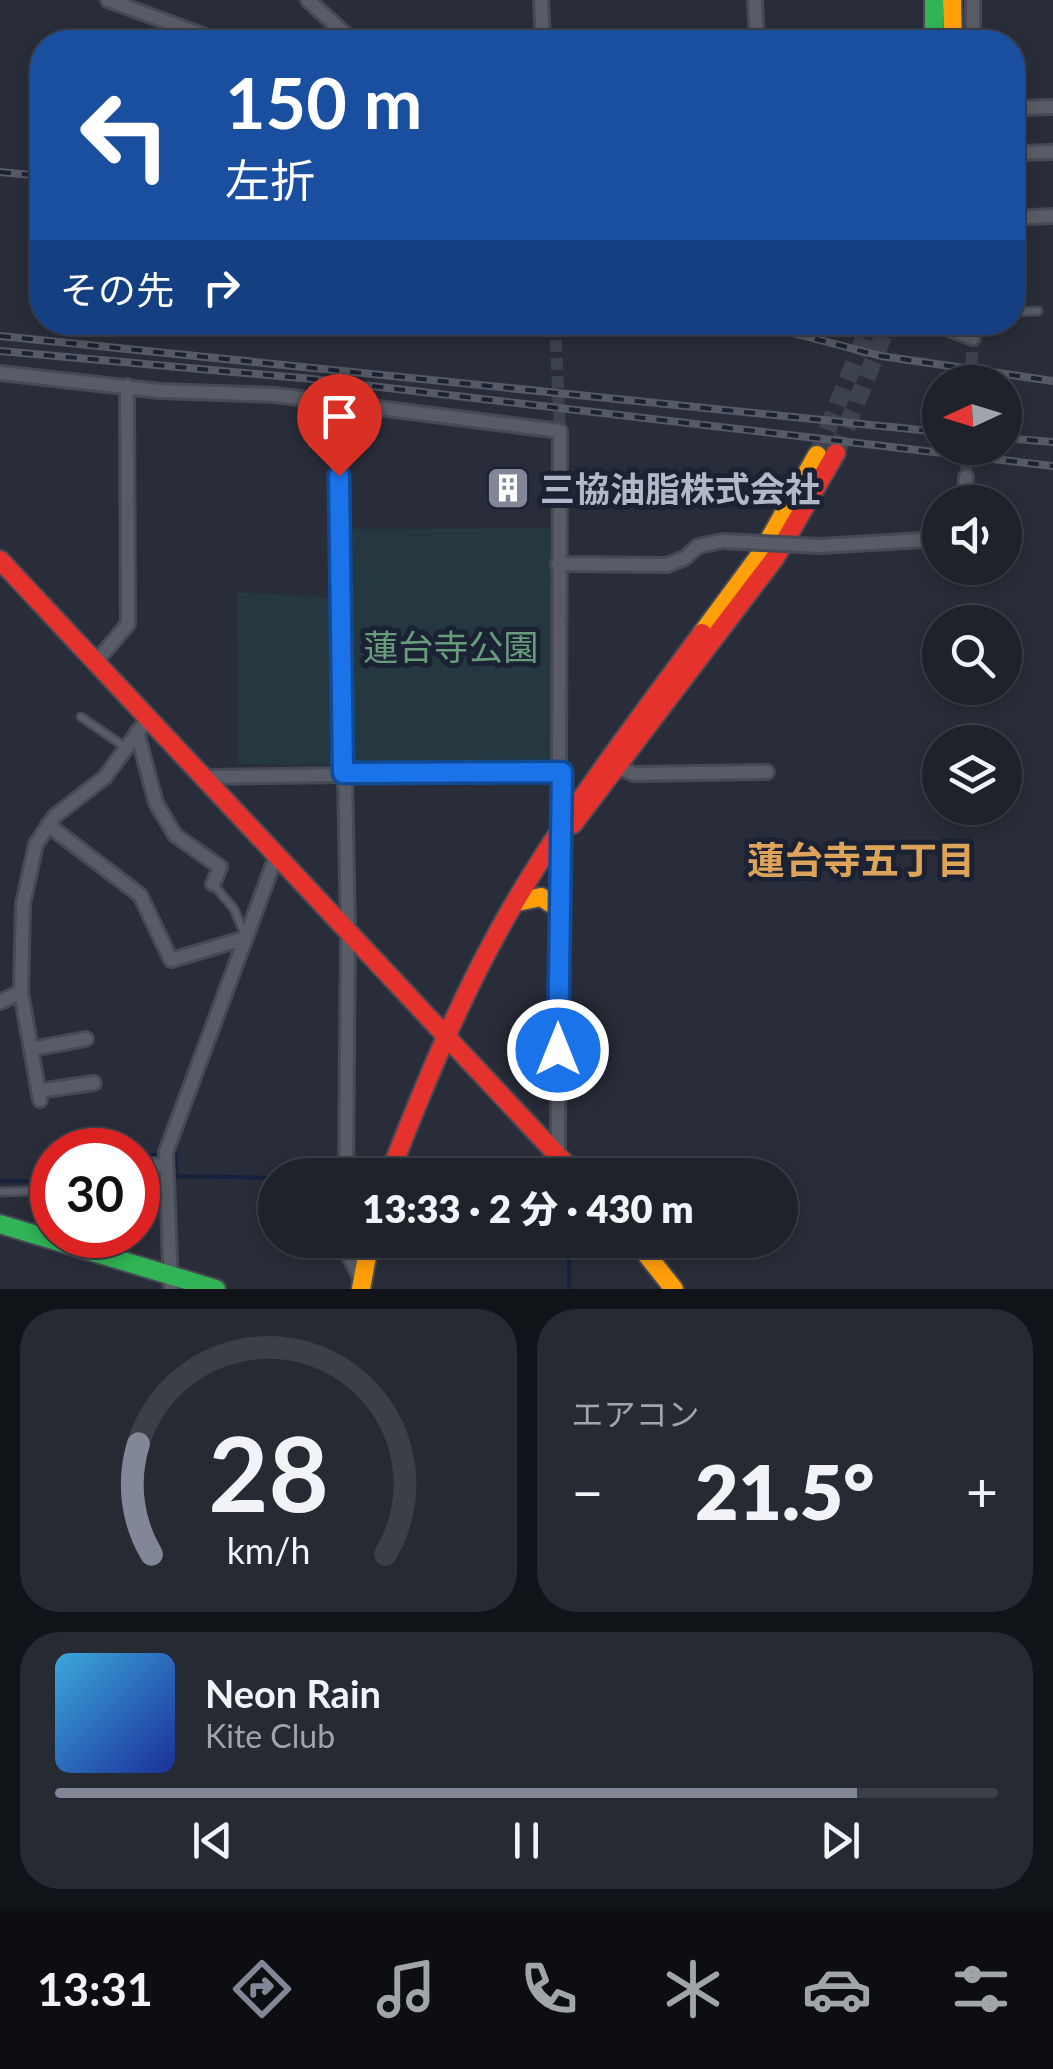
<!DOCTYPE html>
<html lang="ja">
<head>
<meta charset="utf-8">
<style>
	:root { --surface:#1e222b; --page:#262a33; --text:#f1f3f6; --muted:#a1a4a9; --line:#3c3f47; --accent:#828797 }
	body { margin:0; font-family:Lato,"Noto Sans JP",sans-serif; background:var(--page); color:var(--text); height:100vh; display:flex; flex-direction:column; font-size:38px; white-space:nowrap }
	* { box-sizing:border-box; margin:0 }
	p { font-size:32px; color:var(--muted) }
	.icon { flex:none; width:55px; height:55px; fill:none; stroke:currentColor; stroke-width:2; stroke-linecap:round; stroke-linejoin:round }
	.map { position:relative; height:1289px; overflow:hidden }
	.panel { display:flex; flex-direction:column; gap:20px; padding:20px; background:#101318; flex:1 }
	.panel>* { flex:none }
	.banner { position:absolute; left:30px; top:30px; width:995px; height:305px; border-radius:40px; box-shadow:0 5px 15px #0003,0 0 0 2px var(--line); background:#1a4fa0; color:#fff; overflow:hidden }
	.needle { width:65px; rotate:266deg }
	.controls { position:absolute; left:922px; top:365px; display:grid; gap:20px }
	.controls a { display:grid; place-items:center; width:100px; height:100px; border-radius:50%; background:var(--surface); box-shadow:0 5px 15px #0003,0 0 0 2px var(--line); font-size:50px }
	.speed { position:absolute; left:30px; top:1128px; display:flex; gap:20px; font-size:50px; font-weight:700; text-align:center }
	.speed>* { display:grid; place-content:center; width:130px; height:130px; border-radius:50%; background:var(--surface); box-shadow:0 5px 15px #0003,0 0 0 2px var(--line); line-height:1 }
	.speed .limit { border:15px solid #d22; background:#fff; color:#111 }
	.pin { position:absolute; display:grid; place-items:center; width:85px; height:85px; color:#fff; margin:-102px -42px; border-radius:50% 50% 50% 0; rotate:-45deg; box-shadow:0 0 10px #0007 }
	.pin .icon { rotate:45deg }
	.me { position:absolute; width:110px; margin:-55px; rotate:0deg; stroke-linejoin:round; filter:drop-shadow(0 0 8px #0008) }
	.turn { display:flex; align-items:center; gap:35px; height:210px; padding:0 30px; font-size:45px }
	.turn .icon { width:130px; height:130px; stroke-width:2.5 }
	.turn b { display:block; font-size:70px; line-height:85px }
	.then { display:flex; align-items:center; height:95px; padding:0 30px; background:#0003; gap:20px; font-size:38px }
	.big { font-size:75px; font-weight:800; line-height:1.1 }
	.panel .card { flex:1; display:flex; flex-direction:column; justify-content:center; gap:15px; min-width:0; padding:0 35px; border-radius:40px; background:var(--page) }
	.panel .dial { align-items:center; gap:0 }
	.dial svg { height:260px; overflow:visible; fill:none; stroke:var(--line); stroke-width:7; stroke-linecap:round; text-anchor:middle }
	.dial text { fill:var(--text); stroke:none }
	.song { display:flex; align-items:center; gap:30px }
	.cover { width:120px; height:120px; border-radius:15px; background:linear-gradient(135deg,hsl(200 70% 55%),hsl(230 70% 35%)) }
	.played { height:10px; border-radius:5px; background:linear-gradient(90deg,var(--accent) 85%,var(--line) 85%) }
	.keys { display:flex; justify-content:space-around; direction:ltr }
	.heat { display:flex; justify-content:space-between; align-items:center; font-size:55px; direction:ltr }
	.panel .tiles { flex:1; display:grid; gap:20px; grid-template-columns:1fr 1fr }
	.card:last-child { grid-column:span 2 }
	.trip { position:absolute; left:258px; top:1158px; width:540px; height:100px; border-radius:50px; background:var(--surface); box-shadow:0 5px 15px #0003,0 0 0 2px var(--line); font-weight:800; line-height:100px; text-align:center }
	.tabs { display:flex; height:160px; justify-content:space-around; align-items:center; background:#0c0e11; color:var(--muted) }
	.tabs .icon { width:70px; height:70px }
	.tabs .selected { color:var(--accent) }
	.tabs b { font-size:45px; color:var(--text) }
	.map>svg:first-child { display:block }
</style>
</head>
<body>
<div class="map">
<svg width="1053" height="1289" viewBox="0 0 1053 1289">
	<rect width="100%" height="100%" fill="#282d39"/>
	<g fill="#25373f">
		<polygon points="551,528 554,765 351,763 348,529"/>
		<polygon points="237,592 334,598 337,765 238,764"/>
	</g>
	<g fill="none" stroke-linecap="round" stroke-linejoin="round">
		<g stroke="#16213d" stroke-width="4">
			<polyline points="175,1153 176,1176 275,1178"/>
			<polyline points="138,1156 156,1155"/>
			<polyline points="0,1181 52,1181"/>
			<polyline points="569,1289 569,1240"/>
		</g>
		<g stroke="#3d424f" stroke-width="12" stroke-dasharray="12 6" stroke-linecap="butt">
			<polyline points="555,322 560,431"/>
			<polyline points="970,382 973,338"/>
			<polyline points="966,477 967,448"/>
		</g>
		<g stroke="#3d424f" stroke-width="18" stroke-dasharray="18 9" stroke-linecap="butt">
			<polyline points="836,453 889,322"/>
			<polyline points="817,455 871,322"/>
		</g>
		<g stroke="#464a55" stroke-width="11">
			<g id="lane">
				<polyline points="1012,312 1038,311"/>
				<polyline points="81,717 125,747"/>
				<polyline points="213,884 234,909 246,937"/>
				<polyline points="0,1192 52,1190"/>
			</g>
		</g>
		<g stroke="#464a55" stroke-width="18">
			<g id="street">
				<polyline points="108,0 221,42"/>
				<polyline points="308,0 354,42"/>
				<polyline points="541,0 543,42"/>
				<polyline points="755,0 757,42"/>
				<polyline points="915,42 935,33"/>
				<polyline points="973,42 973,0"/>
				<polyline points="1012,108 1053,107"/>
				<polyline points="1012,153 1053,152"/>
				<polyline points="1012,218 1053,216"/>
				<polyline points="930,322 973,338 972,322"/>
				<polyline points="0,373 160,391 275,395 560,431 558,1156"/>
				<polyline points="338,402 348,932 346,1175"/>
				<polyline points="965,502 966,477"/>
				<polyline points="820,546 940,539"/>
				<polyline points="558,564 667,565 685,558 698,546 723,541"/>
				<polyline points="95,663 128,624 127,386"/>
				<polyline points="137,732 156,803 175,835 220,867 213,884"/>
				<polyline points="619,768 634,774 767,772"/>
				<polyline points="207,777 562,772"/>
				<polyline points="48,825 140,895 171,960 246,938"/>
				<polyline points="21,992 40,1100"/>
				<polyline points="0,1002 21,992 23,904 36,844 55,816 105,777 149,717"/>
				<polyline points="31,1049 86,1039"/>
				<polyline points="38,1091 94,1083"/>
				<polyline points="138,1166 166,1165"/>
				<polyline points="345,1240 345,1249 363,1282"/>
				<polyline points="171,1289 166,1152 277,854"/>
			</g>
		</g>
		<g stroke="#464a55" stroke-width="22">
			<g id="fast">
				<polyline points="934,0 934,42"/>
				<polyline points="0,1224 216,1289"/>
			</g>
		</g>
		<g stroke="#464a55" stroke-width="22">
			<g id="slow">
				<polyline points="952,0 953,42"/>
				<polyline points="702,633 762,552 817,455"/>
				<polyline points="517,902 541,897 558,908"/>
				<polyline points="635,1240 674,1289"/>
				<polyline points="361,1289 370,1240"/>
			</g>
		</g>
		<g stroke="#464a55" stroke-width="22">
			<g id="jam">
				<polyline points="0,560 576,1175"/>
				<polyline points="573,824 775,558 836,453"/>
				<path d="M389,1175c33,-84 66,-165 110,-245 58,-105 132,-200 203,-297"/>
			</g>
		</g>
		<use href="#lane" stroke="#595c66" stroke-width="6"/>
		<use href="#street" stroke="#595c66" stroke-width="12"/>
		<use href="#fast" stroke="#30b455" stroke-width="18"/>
		<use href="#slow" stroke="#ff9f0a" stroke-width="18"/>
		<use href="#jam" stroke="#e5322d" stroke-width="18"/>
		<g stroke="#575a64" stroke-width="8">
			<g id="rail">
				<polyline points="0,172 42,176"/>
				<polyline points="751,322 881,356 1053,381"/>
				<polyline points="0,336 940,432"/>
				<polyline points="0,351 312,379 1053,466"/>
				<polyline points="1005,438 1053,442"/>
			</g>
		</g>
		<use href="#rail" stroke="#1b2233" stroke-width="4" stroke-dasharray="11" stroke-linecap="butt"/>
		<g stroke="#464a55" stroke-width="18" stroke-linecap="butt">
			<polyline id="street-bridge" points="723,541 820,546"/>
		</g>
		<use href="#street-bridge" stroke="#595c66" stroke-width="12"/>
	</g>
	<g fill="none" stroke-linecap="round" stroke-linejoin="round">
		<g stroke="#114b97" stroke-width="25">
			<polyline id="route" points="339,476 343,773 562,772 558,1050"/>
		</g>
		<use href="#route" stroke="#1a73e8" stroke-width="18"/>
	</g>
	<defs>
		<g id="building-square" transform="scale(2.25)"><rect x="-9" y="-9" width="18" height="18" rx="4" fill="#828797" stroke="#1b2233"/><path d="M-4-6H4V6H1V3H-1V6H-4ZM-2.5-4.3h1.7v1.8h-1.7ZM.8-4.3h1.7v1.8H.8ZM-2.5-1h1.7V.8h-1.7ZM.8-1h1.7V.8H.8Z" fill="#fff"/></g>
	</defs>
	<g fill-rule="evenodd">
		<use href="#building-square" x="508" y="488"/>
	</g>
	<g text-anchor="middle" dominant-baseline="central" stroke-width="10" stroke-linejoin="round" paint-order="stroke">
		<g font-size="35" font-weight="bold" fill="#b2b8ca" stroke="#1b2233" text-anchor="start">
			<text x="540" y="488">三協油脂株式会社</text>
		</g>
		<g font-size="35" fill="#679d7a" stroke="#1b2233">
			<text x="451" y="646">蓮台寺公園</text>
		</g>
		<g font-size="38" font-weight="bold" fill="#dda35a" stroke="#1b2233">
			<text x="861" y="859">蓮台寺五丁目</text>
		</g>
	</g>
</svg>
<div class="controls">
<a><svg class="needle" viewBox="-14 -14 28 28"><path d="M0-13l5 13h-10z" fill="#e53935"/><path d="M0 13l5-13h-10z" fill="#a1a4a9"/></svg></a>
<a><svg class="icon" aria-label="sound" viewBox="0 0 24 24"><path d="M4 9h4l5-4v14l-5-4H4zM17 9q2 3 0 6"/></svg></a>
<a><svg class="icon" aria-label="search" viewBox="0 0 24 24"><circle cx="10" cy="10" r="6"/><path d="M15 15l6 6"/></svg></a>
<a><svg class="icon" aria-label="layers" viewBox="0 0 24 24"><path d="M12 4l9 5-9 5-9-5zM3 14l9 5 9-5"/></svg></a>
</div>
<div class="speed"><div class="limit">30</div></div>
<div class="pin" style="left:339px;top:476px;background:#d93025"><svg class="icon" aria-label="arrive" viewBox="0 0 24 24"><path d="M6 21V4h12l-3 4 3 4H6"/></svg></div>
<svg class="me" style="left:558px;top:1050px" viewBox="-20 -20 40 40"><circle r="17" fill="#1a73e8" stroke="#fff" stroke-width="3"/><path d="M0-11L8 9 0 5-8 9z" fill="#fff"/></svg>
<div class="trip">13:33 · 2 分 · 430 m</div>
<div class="banner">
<div class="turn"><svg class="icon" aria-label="left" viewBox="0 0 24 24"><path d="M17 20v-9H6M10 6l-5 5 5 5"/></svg><div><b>150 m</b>左折</div></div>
<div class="then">その先<svg class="icon" aria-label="right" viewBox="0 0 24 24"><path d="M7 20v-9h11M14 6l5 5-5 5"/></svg></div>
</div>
</div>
<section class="panel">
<div class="tiles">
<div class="card dial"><svg viewBox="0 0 100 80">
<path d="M14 69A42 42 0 1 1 86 69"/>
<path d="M14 69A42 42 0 0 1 10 35" stroke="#828797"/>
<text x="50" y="56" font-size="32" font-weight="700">28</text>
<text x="50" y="72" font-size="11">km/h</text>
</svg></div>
<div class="card"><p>エアコン</p>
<div class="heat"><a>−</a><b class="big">21.5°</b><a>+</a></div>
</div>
<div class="card">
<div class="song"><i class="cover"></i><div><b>Neon Rain</b><p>Kite Club</p></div></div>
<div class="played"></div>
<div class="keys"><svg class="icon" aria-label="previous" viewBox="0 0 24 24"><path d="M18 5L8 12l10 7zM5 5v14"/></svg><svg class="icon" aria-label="pause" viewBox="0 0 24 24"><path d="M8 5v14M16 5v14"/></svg><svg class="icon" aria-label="next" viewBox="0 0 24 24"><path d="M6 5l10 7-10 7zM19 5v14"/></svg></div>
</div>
</div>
</section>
<nav class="tabs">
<b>13:31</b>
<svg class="icon selected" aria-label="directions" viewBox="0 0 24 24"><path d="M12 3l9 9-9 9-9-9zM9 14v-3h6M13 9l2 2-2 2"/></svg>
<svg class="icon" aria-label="music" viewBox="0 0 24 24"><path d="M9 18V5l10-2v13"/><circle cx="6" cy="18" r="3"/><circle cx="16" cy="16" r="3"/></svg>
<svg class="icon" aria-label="phone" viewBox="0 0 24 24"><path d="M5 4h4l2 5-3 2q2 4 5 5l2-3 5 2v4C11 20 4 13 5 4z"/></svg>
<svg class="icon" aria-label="climate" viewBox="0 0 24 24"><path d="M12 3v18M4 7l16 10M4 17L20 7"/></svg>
<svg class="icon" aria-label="car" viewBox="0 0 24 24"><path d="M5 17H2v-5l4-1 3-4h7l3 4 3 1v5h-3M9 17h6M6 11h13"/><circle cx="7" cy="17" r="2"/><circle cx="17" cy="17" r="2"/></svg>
<svg class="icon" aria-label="filters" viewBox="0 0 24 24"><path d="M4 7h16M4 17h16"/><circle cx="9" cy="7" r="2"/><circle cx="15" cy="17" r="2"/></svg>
</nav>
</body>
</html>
